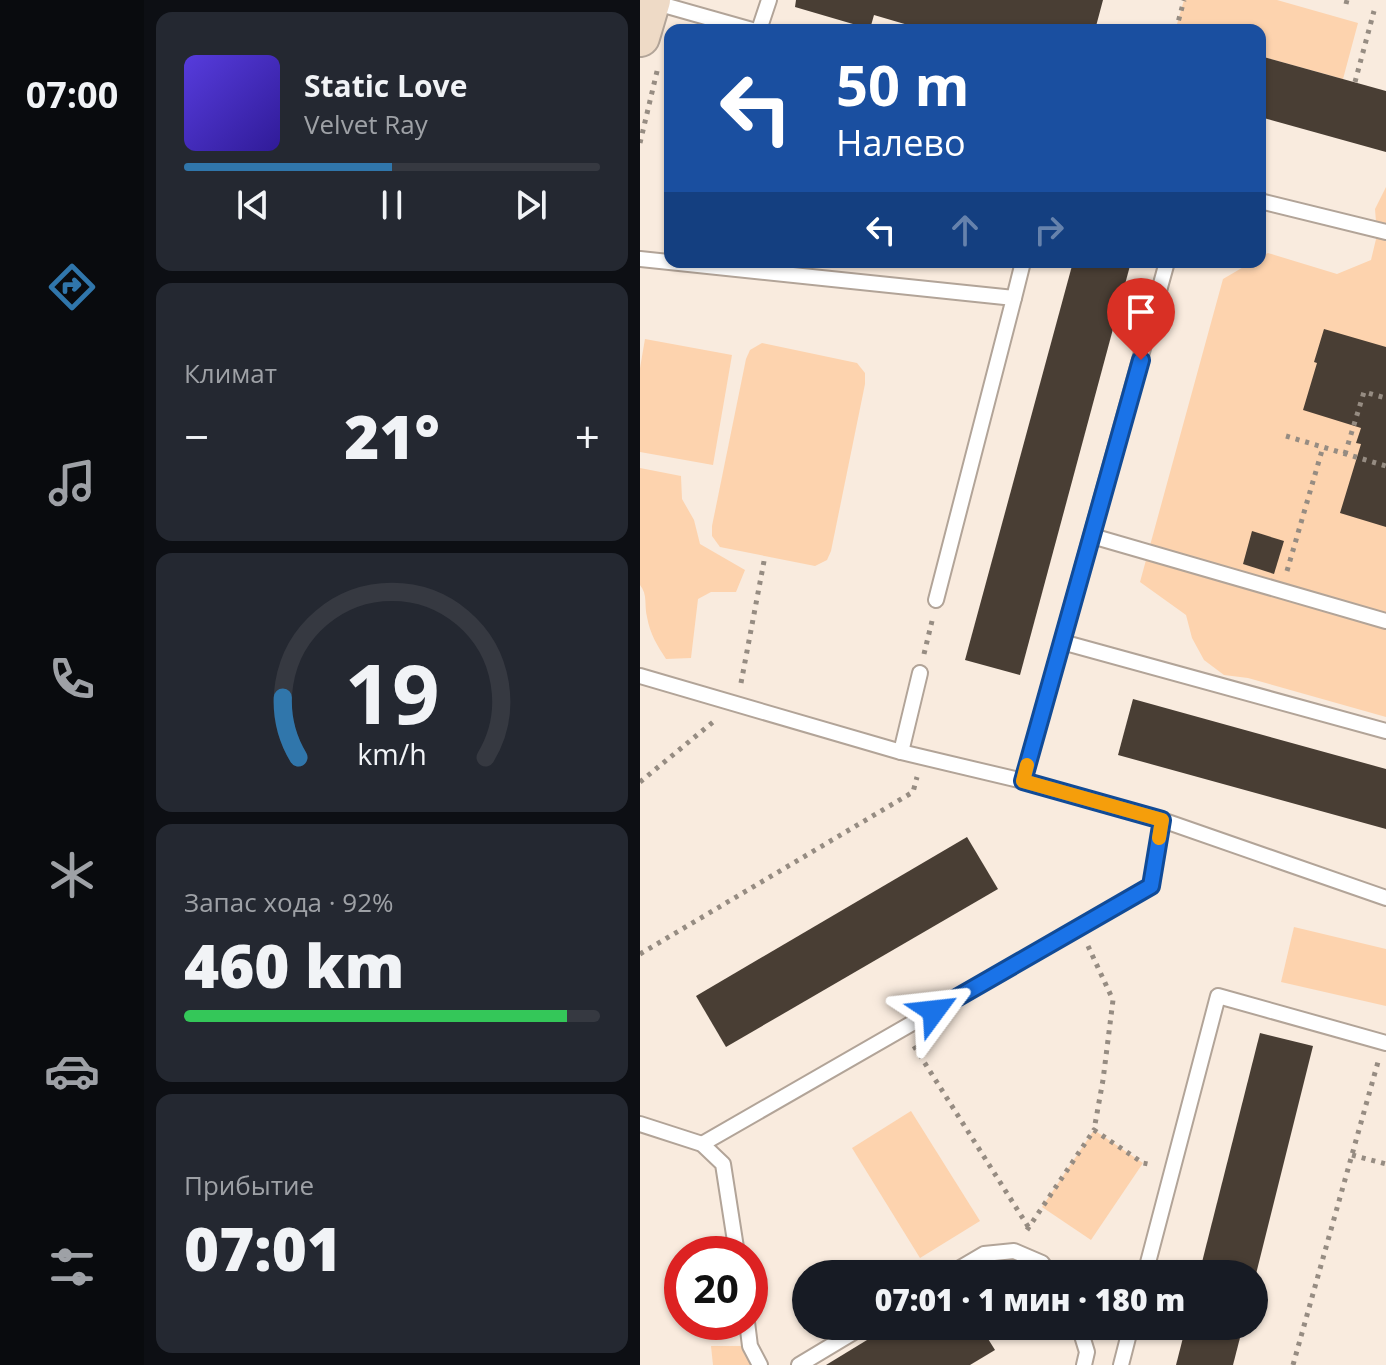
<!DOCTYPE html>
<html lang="ru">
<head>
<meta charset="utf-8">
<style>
	:root { --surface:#171b24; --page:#242831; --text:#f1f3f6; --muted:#9ea1a6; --line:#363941; --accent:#3076ab }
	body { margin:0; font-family:"Open Sans",sans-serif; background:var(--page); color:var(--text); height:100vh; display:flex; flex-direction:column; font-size:30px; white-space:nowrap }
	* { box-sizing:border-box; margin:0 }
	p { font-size:26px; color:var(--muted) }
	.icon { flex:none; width:44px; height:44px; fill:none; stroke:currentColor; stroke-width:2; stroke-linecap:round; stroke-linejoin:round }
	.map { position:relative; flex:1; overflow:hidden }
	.drawer { display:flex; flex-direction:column; gap:12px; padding:12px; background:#0d0f14; width:496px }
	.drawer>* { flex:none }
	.guide { position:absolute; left:24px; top:24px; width:602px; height:244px; border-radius:16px; box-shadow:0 2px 6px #0004; background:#1a4fa0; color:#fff; overflow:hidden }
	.speed { position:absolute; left:24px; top:1236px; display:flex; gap:16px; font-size:40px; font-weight:700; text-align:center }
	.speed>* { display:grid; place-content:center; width:104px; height:104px; border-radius:50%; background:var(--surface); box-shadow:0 2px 6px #0004; line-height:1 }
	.speed .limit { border:12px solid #d22; background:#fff; color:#111 }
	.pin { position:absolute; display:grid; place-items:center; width:68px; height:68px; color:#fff; margin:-82px -34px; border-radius:50% 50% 50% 0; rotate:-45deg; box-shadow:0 0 8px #0007 }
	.pin .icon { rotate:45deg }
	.me { position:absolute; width:88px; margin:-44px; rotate:60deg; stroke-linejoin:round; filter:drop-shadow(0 0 6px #0008) }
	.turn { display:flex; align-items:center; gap:28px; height:168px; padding:0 40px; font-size:36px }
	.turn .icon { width:104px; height:104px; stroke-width:2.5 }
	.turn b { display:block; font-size:56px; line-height:68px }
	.lanes { display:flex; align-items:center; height:76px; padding:0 40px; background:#0003; justify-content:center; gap:40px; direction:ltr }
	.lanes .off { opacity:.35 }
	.big { font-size:60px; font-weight:800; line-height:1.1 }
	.drawer .widget { flex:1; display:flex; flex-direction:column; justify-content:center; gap:12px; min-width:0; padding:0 28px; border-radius:16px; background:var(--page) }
	.drawer .dial { align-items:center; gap:0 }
	.dial svg { height:208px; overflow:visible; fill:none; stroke:var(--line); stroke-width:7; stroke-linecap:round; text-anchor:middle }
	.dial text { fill:var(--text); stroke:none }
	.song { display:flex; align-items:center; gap:24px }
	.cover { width:96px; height:96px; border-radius:12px; background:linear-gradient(135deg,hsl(250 70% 55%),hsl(250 70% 35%)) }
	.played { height:8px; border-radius:4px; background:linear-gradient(90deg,var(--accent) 50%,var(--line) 50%) }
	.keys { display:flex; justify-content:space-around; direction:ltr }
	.heat { display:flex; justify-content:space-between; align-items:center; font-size:44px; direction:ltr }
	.charge { height:12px; border-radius:6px; background:linear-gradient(90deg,#34c759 92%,var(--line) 0) }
	.trip { position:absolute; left:152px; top:1260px; width:476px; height:80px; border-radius:40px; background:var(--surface); box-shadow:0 2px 6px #0004; font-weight:800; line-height:80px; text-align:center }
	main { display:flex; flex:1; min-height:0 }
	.tabs { display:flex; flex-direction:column; width:144px; justify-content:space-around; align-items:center; background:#090b0e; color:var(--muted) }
	.tabs .icon { width:56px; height:56px }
	.tabs .selected { color:var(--accent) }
	.tabs b { font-size:36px; color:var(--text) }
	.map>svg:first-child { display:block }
</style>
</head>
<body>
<main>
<nav class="tabs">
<b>07:00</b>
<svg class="icon selected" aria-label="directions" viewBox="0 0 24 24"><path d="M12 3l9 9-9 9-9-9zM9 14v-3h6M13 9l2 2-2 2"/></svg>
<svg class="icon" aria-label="music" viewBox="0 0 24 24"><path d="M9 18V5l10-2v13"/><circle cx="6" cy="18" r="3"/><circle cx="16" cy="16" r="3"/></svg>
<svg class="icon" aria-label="phone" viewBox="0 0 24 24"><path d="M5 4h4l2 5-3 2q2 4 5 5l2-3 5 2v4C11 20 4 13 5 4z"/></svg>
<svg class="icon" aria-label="climate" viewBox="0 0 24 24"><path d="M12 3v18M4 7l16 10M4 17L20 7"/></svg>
<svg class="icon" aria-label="car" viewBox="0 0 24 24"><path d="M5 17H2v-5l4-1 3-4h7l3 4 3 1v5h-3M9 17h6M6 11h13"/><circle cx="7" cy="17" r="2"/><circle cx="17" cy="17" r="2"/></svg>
<svg class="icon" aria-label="filters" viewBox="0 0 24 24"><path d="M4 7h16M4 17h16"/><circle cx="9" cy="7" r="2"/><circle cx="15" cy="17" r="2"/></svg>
</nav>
<section class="drawer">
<div class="widget">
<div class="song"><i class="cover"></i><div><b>Static Love</b><p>Velvet Ray</p></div></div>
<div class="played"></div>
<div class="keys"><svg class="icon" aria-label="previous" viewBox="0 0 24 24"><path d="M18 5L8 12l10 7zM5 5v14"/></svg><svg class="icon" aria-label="pause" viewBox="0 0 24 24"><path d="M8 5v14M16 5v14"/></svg><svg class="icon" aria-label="next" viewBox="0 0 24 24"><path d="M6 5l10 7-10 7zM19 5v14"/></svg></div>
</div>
<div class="widget"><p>Климат</p>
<div class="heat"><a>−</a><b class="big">21°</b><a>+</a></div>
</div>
<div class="widget dial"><svg viewBox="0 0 100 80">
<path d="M14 69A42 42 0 1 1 86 69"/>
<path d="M14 69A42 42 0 0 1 8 46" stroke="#3076ab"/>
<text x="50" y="56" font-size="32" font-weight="700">19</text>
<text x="50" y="72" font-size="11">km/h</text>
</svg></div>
<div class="widget"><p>Запас хода · 92%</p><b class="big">460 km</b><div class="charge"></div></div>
<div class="widget"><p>Прибытие</p><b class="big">07:01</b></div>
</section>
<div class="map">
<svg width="746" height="1365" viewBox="0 0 746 1365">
	<rect width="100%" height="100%" fill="#f9ebde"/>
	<g fill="#fdd3ae">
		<polygon points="544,0 637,0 718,23 703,79 620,56 620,30 540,30 537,24"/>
		<polygon points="746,187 746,717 608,678 584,675 564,660 552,638 546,615 500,582 583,279 612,262 620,262 620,257 628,253 697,274 731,260 737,235 735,209"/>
		<polygon points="5,339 92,355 73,465 0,452 0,368"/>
		<polygon points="122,343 217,363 225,373 225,384 191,551 187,560 175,566 80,547 72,536 72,526 106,359 110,350"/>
		<path d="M0,468l41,8 1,23 12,21 6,24 45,26 -9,22h-25l-13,7 -7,59 -25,1c-9,-14 -16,-25 -19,-42 -3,-12 1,-22 -7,-32z"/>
		<polygon points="654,927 746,949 746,1006 641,982"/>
		<polygon points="271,1111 340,1221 280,1258 212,1148"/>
		<polygon points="454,1130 503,1163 451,1240 402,1207"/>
		<polygon points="71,1346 110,1346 120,1365 73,1365"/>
	</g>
	<g fill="#493e34">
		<polygon points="156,0 463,0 455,30 285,30 234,15 230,29 155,7"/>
		<polygon points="620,56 746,91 746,152 620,117"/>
		<polygon points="433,262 491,262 380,675 325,660"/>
		<polygon points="684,329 746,347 746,527 700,513 721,444 716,443 721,428 663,410 677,363 674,362"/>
		<polygon points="612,531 644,541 634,574 603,564"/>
		<polygon points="493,699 746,769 746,829 478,755"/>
		<polygon points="327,837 358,889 86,1047 56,996"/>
		<polygon points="620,1033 673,1046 616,1274 559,1274"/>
		<polygon points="250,1326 340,1326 355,1350 330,1365 186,1365"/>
		<polygon points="546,1326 603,1326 593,1365 536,1365"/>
	</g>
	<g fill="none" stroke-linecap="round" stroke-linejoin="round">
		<g stroke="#b2a498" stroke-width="18">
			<g id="lane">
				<polyline points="13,2 112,30"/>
				<polyline points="119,30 129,0"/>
				<polyline points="620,201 746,232"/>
				<polyline points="0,259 374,298 296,600"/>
				<polyline points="374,298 383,262"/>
				<polyline points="452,536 746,621"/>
				<polyline points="422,642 746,731"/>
				<polyline points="0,676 261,752 383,781 522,820 746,898"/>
				<polyline points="261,752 280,673"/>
				<polyline points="383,781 527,262"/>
				<polyline points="0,1124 62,1144 83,1164 97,1254"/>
				<polyline points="62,1144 511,886 522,820"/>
				<polyline points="310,1274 344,1254 374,1251 402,1263 410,1274"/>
				<polyline points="505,1274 578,996 746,1043"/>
				<polyline points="107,1322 110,1346 120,1365"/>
				<polyline points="439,1326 447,1352 444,1365"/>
				<polyline points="159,1365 224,1326"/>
				<polyline points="481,1365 491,1326"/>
			</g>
		</g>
		<g stroke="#b2a498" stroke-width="42">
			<polyline id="secondary" points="0,37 11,0"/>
		</g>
		<g stroke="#968c82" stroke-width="5" stroke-dasharray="4 6" stroke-linecap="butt">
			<polyline points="706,4 707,0"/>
			<polyline points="536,30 544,0"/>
			<polyline points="715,82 734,11"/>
			<polyline points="0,143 18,67"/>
			<polyline points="646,436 746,466"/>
			<polyline points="705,454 724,392 746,398"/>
			<polyline points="647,571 683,447"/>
			<polyline points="284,654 292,621"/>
			<polyline points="101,683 125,556"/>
			<polyline points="0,782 73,722"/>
			<polyline points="448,946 473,1000 463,1080 454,1130"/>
			<polyline points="0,954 273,792 277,777"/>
			<polyline points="274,1046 389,1228"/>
			<polyline points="712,1155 746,1164"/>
			<polyline points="387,1230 454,1130 503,1163 513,1165"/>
			<polyline points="653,1365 738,1062"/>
		</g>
		<use href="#lane" stroke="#fff" stroke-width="14"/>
		<use href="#secondary" stroke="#eedac6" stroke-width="38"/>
	</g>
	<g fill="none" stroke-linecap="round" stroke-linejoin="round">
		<g stroke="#114b97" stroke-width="20">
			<polyline id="route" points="294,1011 511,886 522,820 383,781 501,360"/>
		</g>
		<use href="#route" stroke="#1a73e8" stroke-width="14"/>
		<polyline stroke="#f59e0b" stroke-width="14" points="387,765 383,781 522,820 519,838"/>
	</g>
</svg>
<div class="speed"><div class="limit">20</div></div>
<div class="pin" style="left:501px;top:360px;background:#d93025"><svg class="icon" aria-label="arrive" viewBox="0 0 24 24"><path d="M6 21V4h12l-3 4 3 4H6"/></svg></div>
<svg class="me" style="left:294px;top:1011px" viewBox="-20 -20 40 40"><path d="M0-17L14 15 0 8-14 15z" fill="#1a73e8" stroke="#fff" stroke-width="4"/></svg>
<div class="trip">07:01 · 1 мин · 180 m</div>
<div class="guide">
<div class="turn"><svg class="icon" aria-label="left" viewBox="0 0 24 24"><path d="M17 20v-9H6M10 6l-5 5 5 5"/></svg><div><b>50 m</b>Налево</div></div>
<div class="lanes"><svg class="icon" aria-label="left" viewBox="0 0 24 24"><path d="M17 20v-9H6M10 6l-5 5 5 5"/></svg><svg class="icon off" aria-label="ahead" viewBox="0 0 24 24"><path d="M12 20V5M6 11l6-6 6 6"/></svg><svg class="icon off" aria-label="right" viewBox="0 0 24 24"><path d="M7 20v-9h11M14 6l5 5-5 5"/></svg></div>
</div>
</div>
</main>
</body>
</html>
